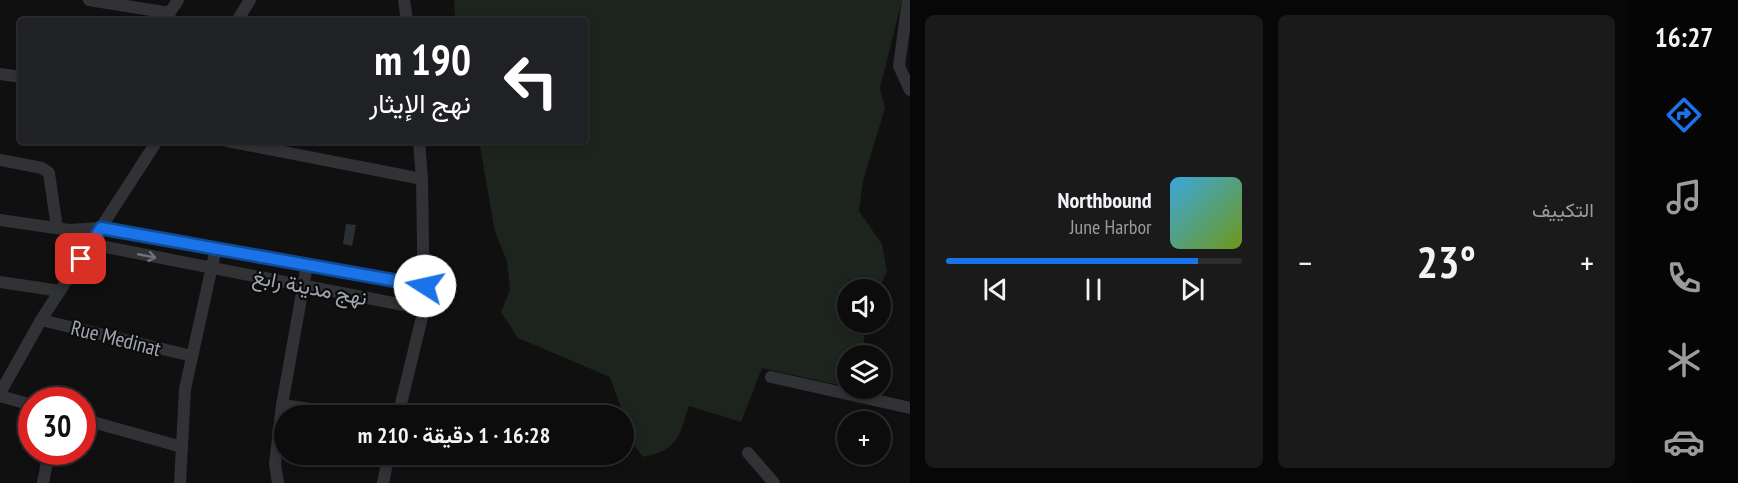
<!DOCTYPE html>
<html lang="ar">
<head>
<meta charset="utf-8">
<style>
	:root { --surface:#0c0c0d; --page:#1a1a1b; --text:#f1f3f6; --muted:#9a9b9d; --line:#2c2c2e; --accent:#1a73e8 }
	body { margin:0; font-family:"PT Sans Narrow",Vazirmatn,sans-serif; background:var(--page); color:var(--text); direction:rtl; height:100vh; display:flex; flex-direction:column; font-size:22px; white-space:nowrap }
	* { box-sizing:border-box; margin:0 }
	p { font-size:20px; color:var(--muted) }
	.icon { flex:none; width:33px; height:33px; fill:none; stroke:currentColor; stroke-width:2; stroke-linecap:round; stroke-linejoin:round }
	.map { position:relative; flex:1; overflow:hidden; direction:ltr }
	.panel { display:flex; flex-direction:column; gap:15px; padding:15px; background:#070707; width:720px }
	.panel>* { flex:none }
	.hud { position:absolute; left:18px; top:18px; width:570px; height:126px; border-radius:6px; box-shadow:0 3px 9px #0003,0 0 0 2px var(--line); direction:rtl; background:#202124; color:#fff; overflow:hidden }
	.buttons { position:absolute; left:837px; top:279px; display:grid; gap:12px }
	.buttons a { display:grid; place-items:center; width:54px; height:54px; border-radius:50%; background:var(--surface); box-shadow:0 3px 9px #0003,0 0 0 2px var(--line); font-size:30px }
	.speed { position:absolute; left:18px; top:387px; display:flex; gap:12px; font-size:30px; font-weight:700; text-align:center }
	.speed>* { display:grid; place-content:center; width:78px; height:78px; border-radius:50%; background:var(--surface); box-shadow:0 3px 9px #0003,0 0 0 2px var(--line); line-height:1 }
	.speed .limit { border:9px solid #d22; background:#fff; color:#111 }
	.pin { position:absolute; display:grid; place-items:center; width:51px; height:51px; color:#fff; margin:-26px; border-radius:12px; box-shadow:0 3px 9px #0006 }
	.me { position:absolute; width:66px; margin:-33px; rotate:280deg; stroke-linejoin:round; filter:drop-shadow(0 0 4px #0008) }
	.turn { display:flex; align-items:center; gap:21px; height:126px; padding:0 18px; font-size:27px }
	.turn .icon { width:78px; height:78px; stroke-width:2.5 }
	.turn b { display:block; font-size:42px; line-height:51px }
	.big { font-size:45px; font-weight:600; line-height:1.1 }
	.panel .tile { flex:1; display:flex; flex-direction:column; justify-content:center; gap:9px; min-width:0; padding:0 21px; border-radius:9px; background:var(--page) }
	.song { display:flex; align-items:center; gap:18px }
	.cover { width:72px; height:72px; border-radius:9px; background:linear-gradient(135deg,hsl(200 70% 55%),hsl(80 70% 35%)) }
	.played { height:6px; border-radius:3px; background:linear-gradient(90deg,var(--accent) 85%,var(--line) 85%) }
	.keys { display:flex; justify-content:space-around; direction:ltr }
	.heat { display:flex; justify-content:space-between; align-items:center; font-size:33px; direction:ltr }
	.panel .tiles { flex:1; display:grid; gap:15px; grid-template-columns:repeat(2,1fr) }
	.trip { position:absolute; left:274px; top:405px; width:360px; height:60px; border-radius:30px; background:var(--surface); box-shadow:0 3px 9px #0003,0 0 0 2px var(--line); font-weight:600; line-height:60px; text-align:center; direction:rtl }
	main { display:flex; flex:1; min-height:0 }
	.tabs { display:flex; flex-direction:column; width:108px; justify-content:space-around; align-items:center; background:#050505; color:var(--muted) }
	.tabs .icon { width:42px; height:42px }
	.tabs .active { color:var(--accent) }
	.tabs b { font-size:27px; color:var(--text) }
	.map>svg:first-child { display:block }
</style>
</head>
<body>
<main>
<nav class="tabs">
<b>16:27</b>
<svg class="icon active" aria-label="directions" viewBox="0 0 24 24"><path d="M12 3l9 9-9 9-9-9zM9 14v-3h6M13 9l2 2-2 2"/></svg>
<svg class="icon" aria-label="music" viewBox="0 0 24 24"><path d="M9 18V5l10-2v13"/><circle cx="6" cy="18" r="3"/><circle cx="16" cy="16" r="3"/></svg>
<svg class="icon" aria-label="phone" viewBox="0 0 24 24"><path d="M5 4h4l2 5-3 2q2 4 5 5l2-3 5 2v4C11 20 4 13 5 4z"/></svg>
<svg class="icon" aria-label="climate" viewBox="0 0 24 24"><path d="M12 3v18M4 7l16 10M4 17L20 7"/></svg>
<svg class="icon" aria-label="car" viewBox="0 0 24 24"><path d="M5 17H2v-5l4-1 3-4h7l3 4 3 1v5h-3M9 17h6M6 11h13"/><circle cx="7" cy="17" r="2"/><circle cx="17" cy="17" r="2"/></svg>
</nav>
<section class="panel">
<div class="tiles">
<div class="tile"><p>التكييف</p>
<div class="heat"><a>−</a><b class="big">23°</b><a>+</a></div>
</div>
<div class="tile">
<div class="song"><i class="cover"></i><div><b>Northbound</b><p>June Harbor</p></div></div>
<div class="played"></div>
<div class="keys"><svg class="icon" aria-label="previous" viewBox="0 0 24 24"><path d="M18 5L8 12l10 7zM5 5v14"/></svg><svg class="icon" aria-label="pause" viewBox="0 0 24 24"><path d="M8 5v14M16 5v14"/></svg><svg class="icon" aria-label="next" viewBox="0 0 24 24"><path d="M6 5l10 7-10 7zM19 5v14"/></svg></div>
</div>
</div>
</section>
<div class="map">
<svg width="910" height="483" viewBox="0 0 910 483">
	<rect width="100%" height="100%" fill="#101011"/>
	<path fill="#1c241d" d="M454,0h448l-22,88 5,20 -22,73 -4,30 23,33 5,27 -8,18 -31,1v32l18,1 -4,32 -14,1 -1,31 -85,-19 -21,54 -52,-16c-10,31 -11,44 -46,51l-17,-22 -2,-19 -14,-39 -92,-39 -17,-26 9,-22 -3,-29 -12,-29 -16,-91h106v-120h-130z"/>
	<polygon fill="#293036" points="346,224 356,225 352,246 343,244"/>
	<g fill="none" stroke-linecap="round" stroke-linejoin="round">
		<g stroke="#313236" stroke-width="12">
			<polyline points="89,0 170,13"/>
			<polyline points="404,0 407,21"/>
			<polyline points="908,0 899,66 910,90"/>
			<polyline points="164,21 178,0"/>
			<polyline points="237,21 250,0"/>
			<polyline points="0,74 21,77"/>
			<polyline points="227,141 422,179"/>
			<polyline points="0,160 42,168 49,173 57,228"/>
			<polyline points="0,220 69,230 101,228 425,286"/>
			<polyline points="69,230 90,244 424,309"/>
			<polyline points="0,282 60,291"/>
			<polyline points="41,320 192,356"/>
			<polyline points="771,377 910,408"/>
			<polyline points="0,393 41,320 157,141"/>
			<polyline points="0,396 32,405"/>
			<polyline points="282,405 360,416"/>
			<polyline points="398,416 424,309 422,179 419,141"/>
			<polyline points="82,419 182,447"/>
			<polyline points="748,453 774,483"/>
			<polyline points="43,483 49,452"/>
			<polyline points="180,483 185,389 216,248"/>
			<polyline points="278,483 275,464 282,405 307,265"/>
			<polyline points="383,483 389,454"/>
		</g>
	</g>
	<defs><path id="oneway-shaft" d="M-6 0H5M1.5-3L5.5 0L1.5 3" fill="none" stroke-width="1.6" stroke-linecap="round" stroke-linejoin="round" transform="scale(1.5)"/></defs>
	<use stroke="#6f727a" href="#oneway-shaft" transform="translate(147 256) rotate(11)"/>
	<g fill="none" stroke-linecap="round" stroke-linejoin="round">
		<g stroke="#114b97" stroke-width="15">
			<polyline id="route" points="81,259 101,228 425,286"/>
		</g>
		<use href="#route" stroke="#1a73e8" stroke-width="10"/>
	</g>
	<g text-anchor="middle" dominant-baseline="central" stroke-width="4.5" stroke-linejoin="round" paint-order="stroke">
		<g font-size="21" fill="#a2a6b2" stroke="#0b0b0c">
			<text transform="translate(310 287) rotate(11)">نهج مدينة رابغ</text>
			<text transform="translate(116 338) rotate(14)">Rue Medinat</text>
		</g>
	</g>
</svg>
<div class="buttons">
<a><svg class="icon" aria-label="sound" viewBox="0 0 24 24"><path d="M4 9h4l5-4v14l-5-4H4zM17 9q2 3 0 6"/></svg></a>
<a><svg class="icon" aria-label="layers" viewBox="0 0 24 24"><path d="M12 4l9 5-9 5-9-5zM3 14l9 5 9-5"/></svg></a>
<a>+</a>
</div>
<div class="speed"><div class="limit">30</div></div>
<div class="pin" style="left:81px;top:259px;background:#d93025"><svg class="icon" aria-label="arrive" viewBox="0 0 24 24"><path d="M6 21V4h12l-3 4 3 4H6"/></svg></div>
<svg class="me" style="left:425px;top:286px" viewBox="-20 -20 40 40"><circle r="19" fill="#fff"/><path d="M0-13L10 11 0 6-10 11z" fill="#1a73e8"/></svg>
<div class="trip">16:28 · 1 دقيقة · 210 m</div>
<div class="hud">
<div class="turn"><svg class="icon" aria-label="left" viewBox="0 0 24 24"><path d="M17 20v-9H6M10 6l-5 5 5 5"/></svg><div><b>190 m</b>نهج الإيثار</div></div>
</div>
</div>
</main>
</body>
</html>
